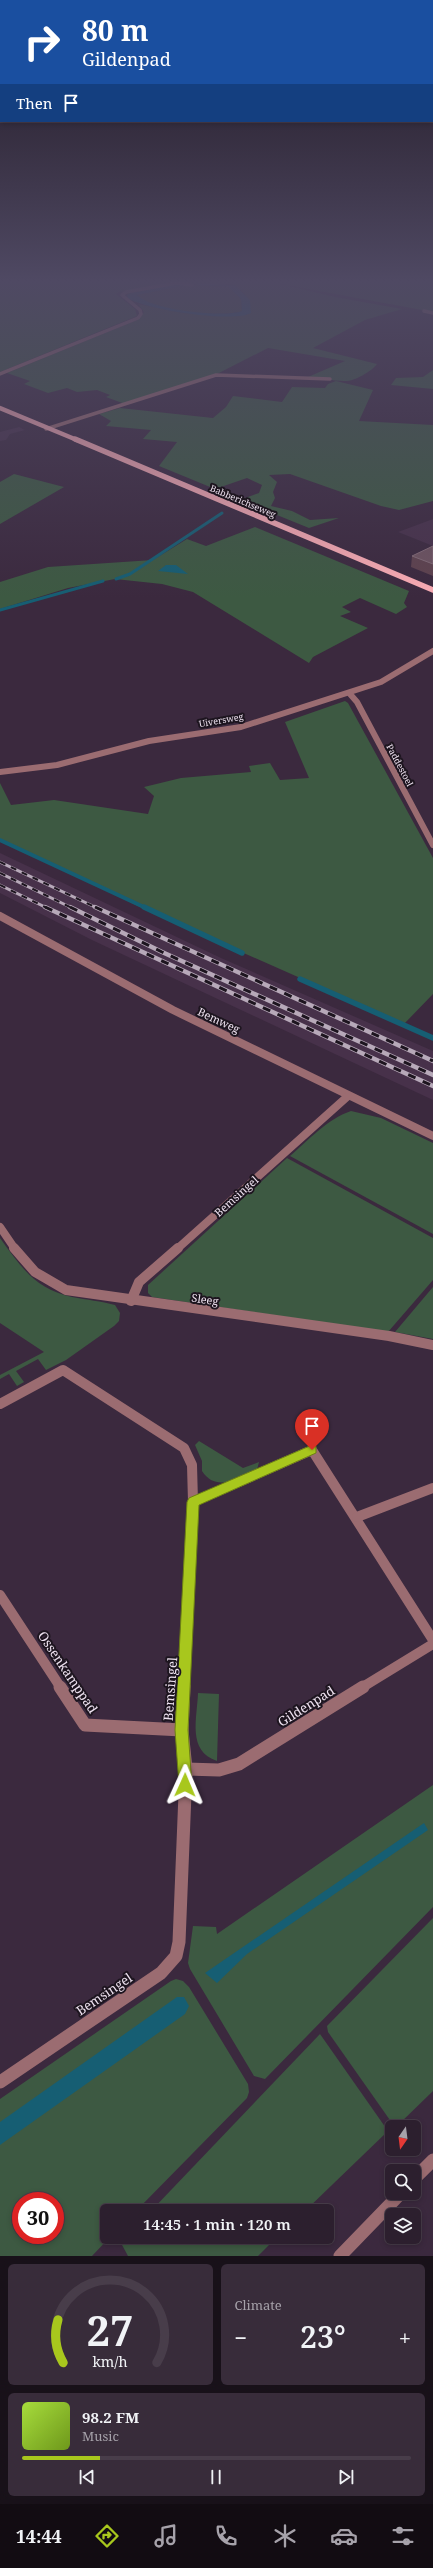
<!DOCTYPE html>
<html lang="en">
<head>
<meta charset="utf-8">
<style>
	:root { --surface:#2c1f2e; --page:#382c3a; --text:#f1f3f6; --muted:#a6a2aa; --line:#483d4a; --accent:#a8c71d }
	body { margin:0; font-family:"Noto Serif",serif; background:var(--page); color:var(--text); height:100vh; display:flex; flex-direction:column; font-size:15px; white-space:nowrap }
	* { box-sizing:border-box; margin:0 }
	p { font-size:13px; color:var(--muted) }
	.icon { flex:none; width:22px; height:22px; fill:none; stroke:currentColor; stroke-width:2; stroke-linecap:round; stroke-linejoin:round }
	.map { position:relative; height:2256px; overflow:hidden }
	.side { display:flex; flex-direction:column; gap:8px; padding:8px; background:#181119; flex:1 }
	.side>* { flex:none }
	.guide { position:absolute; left:0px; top:0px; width:433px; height:122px; box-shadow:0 2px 6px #0003,0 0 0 1px var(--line); background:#1a4fa0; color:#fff; overflow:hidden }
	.needle { width:26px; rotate:194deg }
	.buttons { position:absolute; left:385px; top:2120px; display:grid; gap:8px }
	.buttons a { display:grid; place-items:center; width:36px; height:36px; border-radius:6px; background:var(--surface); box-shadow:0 2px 6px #0003,0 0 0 1px var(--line); font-size:20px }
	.speed { position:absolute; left:12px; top:2192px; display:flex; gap:8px; font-size:20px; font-weight:700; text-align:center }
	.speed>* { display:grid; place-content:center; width:52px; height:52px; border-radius:50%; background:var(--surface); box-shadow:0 2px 6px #0003,0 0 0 1px var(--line); line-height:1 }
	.speed .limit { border:6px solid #d22; background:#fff; color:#111 }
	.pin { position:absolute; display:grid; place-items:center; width:34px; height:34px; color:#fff; margin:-41px -17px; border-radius:50% 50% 50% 0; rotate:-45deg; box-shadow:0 0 4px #0007 }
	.pin .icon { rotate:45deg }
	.me { position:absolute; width:44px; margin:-22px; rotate:1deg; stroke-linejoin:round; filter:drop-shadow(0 0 3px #0008) }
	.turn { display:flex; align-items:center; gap:14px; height:84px; padding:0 16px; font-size:18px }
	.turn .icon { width:52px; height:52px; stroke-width:2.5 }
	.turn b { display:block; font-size:28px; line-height:34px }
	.then { display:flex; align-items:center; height:38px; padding:0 16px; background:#0003; gap:8px; font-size:15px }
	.big { font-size:30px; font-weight:600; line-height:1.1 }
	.side .card { flex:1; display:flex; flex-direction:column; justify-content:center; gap:6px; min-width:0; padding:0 14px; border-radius:6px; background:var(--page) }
	.side .dial { align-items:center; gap:0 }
	.dial svg { height:104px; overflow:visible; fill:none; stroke:var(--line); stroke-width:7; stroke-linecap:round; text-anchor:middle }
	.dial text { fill:var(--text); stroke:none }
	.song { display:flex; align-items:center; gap:12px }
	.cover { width:48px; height:48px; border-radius:6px; background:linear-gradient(135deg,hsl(80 70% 55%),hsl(80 70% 35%)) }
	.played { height:4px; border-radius:2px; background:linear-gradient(90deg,var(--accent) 20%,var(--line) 20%) }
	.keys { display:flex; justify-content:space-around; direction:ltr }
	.heat { display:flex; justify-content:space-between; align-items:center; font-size:22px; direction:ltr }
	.side .tiles { flex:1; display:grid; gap:8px; grid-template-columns:1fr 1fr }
	.card:last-child { grid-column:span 2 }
	.trip { position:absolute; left:100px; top:2204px; width:234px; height:40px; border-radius:6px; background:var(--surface); box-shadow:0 2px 6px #0003,0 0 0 1px var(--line); font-weight:600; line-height:40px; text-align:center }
	.menu { display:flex; height:64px; justify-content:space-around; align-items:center; background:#120c12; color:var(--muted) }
	.menu .icon { width:28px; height:28px }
	.menu .active { color:var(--accent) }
	.menu b { font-size:18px; color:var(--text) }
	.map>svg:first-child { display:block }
</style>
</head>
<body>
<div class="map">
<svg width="433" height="2256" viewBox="0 0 433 2256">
	<rect width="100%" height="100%" fill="#3b293e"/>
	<g fill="#47314a">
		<polygon points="19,427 25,430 10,434 6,440 0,441 0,432"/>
		<polygon points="433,519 433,546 398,532"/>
		<polygon points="0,853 221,958 433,1051 433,1100 92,940 0,893"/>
	</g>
	<g fill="#3d5942" fill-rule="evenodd">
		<path d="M0,282h433v30l-157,-29 59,14 67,12 -37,11 -52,28 64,16c-6,8 -24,18 -33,17 -12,0 -24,-4 -36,-4l37,-16 -77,-13 -51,26 -92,30 -19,-7 4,-2 -13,-5 -20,2 -10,-4 -19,5 -24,-9 6,-3 -23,-8 130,-53 7,-8 -6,-8 45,9 64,2 2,-15c-4,-7 -12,-15 -20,-16l-60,-1 -50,9 -3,2 19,15 2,7 -137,56z"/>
		<path d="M187,285l42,2 12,12 1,12c-19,7 -91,0 -105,-16z"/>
		<polygon points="433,370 433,389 391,385 396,378 423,377"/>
		<polygon points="336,381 373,390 359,421 433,425 433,501 399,510 381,506 290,474 269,475 277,482 273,492 275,498 271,506 292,511 310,520 339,518 309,528 240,500 259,493 262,485 247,478 215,489 159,466 177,442 143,439 151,430 106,426 111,421 99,414 120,408 213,418 226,407 233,396 282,402 292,387 325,388 328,384"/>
		<polygon points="14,474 64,487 0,524 0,482"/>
		<polygon points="255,527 409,591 404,603 407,607 396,614 360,598 342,607 351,612 340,616 368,628 313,657 309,663 193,592 162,584 115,579 68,588 0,609 0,582 48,567 153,560 187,539 206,546"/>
		<polygon points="345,701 348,703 433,858 433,994 404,1024 142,908 0,839 0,783 11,805 54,800 148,814 154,796 144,787 181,778 251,772 249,766 270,763 280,780 309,778 285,722"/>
		<path d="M351,1111l30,7 52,25v91l-143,-78c19,-16 37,-37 61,-45z"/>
		<polygon points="287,1158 433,1238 433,1280 388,1332 152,1297 148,1293 148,1285"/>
		<path d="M0,1238c21,29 35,51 72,59 15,3 29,4 43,8l5,8 -1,8 -5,5 -48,34 -20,10 -8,-11 -22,12 8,11 -7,4 -8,-12 -9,5v-4l44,-23 -44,-29z"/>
		<polygon points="433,1287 433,1339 395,1332"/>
		<path d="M199,1441l44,27 16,-6 -2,8c-18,8 -41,23 -55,1v-10l-7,-16z"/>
		<path d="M198,1693l21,1 -2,67c-30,-10 -20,-42 -19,-68z"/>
		<polygon points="433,1785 433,1907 265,2079 254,2076 190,1969 188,1963 193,1926 216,1927 217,1934"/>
		<polygon points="433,1918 433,2091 397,2126 392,2123 328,2032 327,2026"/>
		<path d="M176,1979l7,2 6,6 59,97 1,8 -2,6 -111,113h-29v26h3l-18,19h-92v-157l171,-118zM21,2201h34v34h-34z"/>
		<polygon points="320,2034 388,2131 305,2211 151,2211"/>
		<polygon points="126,2237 277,2237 258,2256 128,2256 121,2243"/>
	</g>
	<g fill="#165e73">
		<path d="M193,283l42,2 15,15 1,13c-17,10 -106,-3 -123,-15l-1,-3 4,-2 44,-9 12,1 -50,10c14,15 87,23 105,16l-1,-12 -12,-12 -31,-2z"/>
		<polygon points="166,565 176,565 188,574 158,571"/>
		<polygon points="424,1823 428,1830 247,1954 217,1983 205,1973"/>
		<polygon points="177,1997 184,1997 189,2006 185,2014 0,2145 0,2122"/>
	</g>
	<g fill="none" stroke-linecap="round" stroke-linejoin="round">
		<g stroke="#165e73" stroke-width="3">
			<polyline points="116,579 130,574 222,513"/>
			<polyline points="0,610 103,581"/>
		</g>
		<polyline stroke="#165e73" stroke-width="4" points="0,840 146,908"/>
		<g stroke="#165e73" stroke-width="5.5">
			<polyline points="144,907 242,953"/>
			<polyline points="300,979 433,1038"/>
		</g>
		<g stroke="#9b6c71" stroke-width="3.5">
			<polyline points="424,311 433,313"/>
			<polyline points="0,374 138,318 141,314 140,310 122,295 126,292 176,283 192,285"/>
			<polyline points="46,429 216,375 330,379"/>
		</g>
		<g stroke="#9b6c71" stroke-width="6">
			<polyline points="350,694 357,702 433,845"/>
			<polyline points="0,772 57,765 149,741 241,727 381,682 433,651"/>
		</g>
		<g stroke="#9b6c71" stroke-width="8">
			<polyline points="0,916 173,1010 433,1136"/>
			<polyline points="0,1227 15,1249"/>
			<polyline points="177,1249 348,1096"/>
		</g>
		<g stroke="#9b6c71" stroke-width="10">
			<polyline points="14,1248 35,1272 66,1290 389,1336 433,1345"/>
			<polyline points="131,1301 139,1282 178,1248"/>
			<polyline points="0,1404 63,1370 184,1448 192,1465 193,1502 184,1688"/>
			<polyline points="193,1502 312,1450 433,1640"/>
			<polyline points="357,1517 433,1488"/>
			<polyline points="0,1595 61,1688"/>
			<polyline points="361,1688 433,1644"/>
		</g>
		<g stroke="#9b6c71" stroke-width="13">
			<polyline points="60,1687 85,1725 182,1730"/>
			<polyline points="186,1769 219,1770 239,1764 363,1687"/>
			<polyline points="0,2082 161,1973 176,1956 179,1942 186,1769 182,1730 184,1687"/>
			<polyline points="414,2179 433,2160"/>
			<polyline points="340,2256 401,2193"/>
		</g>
		<polyline stroke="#faacb4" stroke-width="4.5" points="0,408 77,440"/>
		<polyline stroke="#faacb4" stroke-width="5.5" points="75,439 433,590"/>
		<g stroke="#b7a9b9" stroke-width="3">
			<g id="rail-far1">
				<polyline points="0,862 97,908"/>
				<polyline points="0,873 72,908"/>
				<polyline points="0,885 47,908"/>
			</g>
		</g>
		<g stroke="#b7a9b9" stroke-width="4.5">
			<g id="rail">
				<polyline points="45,907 433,1086"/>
				<polyline points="70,907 162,952 433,1075"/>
				<polyline points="95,907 433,1061"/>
			</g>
		</g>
		<use href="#rail-far1" stroke="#1d151f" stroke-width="2" stroke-dasharray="6" stroke-linecap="butt"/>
		<use href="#rail" stroke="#1d151f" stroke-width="3" stroke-dasharray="8" stroke-linecap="butt"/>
	</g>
	<polygon fill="#5e424e" points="433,546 433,576 411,567 412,556"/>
	<polygon fill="#6d5360" stroke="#826a76" points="433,546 433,564 412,556"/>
	<linearGradient id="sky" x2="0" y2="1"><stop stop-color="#201722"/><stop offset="0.47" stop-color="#4f4963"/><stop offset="1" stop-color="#4f4963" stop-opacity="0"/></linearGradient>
	<rect width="433" height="598" fill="url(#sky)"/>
	<polygon fill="#a8c71d" stroke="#6d8113" points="312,1445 316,1446 316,1453 199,1505 188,1730 192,1785 190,1790 185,1792 181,1790 179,1785 175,1730 187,1502 189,1498"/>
	<g text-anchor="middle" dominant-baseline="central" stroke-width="4" stroke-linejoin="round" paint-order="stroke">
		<g font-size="9" fill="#eee2f0" stroke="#1d151f">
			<text transform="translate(243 501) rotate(23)">Babberichseweg</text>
			<text transform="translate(221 720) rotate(-10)">Uiversweg</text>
			<text transform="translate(400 765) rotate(62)">Paddestoel</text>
		</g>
		<g font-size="11" fill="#eee2f0" stroke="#1d151f">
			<text transform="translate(219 1020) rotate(25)">Bemweg</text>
			<text transform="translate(236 1196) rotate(-42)">Bemsingel</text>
			<text transform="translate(205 1299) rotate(8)">Sleeg</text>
		</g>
		<g font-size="13" fill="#eee2f0" stroke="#1d151f">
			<text transform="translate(68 1672) rotate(56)">Ossenkamppad</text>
			<text transform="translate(170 1689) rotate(-86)">Bemsingel</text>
			<text transform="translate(306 1706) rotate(-32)">Gildenpad</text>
			<text transform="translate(104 1994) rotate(-34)">Bemsingel</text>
		</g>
	</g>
</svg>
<div class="buttons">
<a><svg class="needle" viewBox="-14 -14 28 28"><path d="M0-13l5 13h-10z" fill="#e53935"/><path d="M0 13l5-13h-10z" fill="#a6a2aa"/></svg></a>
<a><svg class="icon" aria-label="search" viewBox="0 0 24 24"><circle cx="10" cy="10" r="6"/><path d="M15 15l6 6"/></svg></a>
<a><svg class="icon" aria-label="layers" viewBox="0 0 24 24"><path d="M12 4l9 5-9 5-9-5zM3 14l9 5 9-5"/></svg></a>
</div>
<div class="speed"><div class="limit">30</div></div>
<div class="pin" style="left:312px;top:1450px;background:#d93025"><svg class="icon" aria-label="arrive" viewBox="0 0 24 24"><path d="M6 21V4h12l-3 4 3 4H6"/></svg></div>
<svg class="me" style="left:185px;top:1785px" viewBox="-20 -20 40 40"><path d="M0-17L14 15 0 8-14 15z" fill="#a8c71d" stroke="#fff" stroke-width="4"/></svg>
<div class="trip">14:45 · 1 min · 120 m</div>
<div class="guide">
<div class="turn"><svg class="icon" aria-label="right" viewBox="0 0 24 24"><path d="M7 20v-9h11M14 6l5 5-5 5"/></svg><div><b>80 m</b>Gildenpad</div></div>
<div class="then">Then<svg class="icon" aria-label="arrive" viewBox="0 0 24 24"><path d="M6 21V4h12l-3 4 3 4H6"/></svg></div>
</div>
</div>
<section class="side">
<div class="tiles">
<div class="card dial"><svg viewBox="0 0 100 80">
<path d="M14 69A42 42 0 1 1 86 69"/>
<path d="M14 69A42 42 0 0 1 10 36" stroke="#a8c71d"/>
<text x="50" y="56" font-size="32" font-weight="700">27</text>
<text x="50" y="72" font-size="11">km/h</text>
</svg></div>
<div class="card"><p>Climate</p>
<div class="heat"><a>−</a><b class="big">23°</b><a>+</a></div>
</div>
<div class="card">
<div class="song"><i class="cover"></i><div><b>98.2 FM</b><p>Music</p></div></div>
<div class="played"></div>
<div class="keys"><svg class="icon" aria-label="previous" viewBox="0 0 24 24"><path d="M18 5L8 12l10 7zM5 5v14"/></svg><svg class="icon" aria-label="pause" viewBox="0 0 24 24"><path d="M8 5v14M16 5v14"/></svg><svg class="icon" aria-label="next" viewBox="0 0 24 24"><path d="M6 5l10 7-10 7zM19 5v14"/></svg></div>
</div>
</div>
</section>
<nav class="menu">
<b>14:44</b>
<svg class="icon active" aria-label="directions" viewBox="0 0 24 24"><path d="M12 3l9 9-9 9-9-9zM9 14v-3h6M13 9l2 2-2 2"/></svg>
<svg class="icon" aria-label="music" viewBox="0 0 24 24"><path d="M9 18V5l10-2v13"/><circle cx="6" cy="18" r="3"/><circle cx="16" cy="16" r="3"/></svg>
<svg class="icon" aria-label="phone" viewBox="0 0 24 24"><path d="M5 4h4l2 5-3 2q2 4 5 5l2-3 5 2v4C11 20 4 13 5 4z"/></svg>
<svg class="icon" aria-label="climate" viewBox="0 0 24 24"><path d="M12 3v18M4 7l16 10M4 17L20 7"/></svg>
<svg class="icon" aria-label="car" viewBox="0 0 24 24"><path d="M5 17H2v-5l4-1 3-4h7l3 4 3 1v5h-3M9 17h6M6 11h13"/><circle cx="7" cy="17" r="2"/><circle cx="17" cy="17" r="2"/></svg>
<svg class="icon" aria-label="filters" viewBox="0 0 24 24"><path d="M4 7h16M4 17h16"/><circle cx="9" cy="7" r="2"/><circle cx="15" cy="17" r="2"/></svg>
</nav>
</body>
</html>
